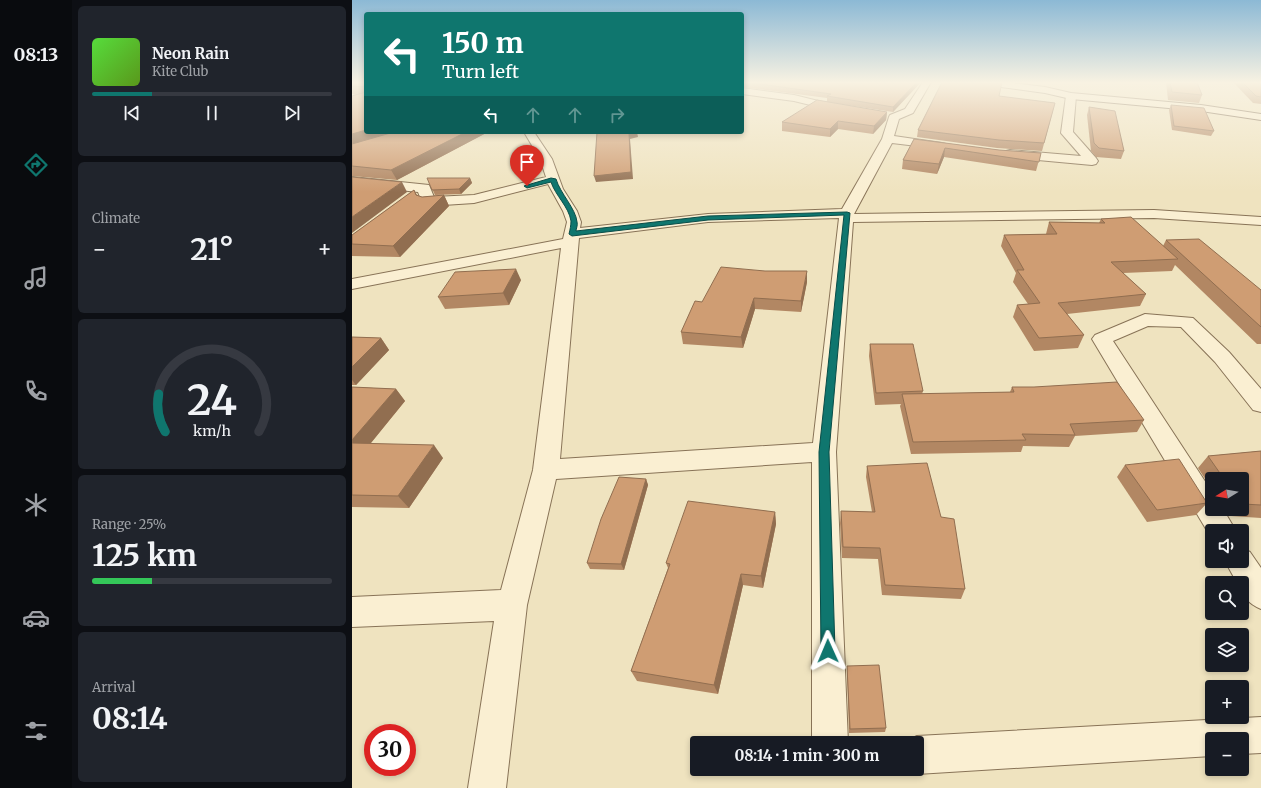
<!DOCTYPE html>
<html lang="en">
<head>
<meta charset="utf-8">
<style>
	:root { --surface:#171b24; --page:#20242c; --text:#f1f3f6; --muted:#9ea1a6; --line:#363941; --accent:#0f766e }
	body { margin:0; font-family:Merriweather,serif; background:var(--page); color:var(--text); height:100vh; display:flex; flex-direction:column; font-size:15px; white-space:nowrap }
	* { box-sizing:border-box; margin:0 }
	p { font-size:13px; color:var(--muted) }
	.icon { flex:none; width:22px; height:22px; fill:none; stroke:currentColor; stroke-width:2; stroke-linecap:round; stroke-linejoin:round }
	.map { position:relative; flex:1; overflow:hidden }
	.drawer { display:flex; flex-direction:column; gap:6px; padding:6px; background:#0d0f14; width:280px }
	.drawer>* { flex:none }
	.top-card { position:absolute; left:12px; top:12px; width:380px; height:122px; border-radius:4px; box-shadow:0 2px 6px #0003; background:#0f766e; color:#fff; overflow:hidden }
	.needle { width:26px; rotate:259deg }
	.controls { position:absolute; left:853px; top:472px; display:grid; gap:8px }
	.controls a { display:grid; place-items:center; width:44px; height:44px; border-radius:4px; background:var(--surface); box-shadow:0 2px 6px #0003; font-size:20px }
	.speed { position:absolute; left:12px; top:724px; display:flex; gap:8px; font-size:20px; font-weight:700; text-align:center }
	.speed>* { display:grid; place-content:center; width:52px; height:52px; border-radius:50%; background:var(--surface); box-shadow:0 2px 6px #0003; line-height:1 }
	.speed .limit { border:6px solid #d22; background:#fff; color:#111 }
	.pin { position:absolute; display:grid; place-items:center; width:34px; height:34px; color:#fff; margin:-41px -17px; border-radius:50% 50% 50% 0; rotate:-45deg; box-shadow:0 0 4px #0007 }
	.pin .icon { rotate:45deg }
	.me { position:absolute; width:44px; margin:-22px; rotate:359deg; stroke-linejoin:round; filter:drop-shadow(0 0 3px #0008) }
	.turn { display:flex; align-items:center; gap:14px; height:84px; padding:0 12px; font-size:18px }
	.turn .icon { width:52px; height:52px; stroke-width:2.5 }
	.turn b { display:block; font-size:28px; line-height:34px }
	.lanes { display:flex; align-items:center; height:38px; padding:0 12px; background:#0003; justify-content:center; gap:20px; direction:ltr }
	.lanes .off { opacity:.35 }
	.big { font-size:30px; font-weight:700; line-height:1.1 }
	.drawer .tile { flex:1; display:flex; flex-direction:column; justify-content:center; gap:6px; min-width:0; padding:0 14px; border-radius:6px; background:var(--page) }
	.drawer .dial { align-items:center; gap:0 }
	.dial svg { height:104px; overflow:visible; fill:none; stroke:var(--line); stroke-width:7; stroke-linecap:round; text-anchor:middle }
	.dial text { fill:var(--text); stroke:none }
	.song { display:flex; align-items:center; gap:12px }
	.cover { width:48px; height:48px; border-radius:6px; background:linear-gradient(135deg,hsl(110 70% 55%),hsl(90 70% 35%)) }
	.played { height:4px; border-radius:2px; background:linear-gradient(90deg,var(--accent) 25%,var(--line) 25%) }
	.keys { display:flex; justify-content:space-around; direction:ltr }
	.heat { display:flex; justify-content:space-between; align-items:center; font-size:22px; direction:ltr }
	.charge { height:6px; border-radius:3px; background:linear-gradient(90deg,#34c759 25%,var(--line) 0) }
	.trip { position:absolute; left:338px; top:736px; width:234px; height:40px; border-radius:4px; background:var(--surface); box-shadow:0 2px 6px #0003; font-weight:700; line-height:40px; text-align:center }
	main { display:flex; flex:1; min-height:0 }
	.menu { display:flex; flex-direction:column; width:72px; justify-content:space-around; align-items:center; background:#090b0e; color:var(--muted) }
	.menu .icon { width:28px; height:28px }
	.menu .on { color:var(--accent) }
	.menu b { font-size:18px; color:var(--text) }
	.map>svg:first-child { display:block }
</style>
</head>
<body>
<main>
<nav class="menu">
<b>08:13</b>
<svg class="icon on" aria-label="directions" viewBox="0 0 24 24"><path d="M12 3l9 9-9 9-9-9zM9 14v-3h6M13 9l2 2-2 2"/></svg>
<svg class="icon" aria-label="music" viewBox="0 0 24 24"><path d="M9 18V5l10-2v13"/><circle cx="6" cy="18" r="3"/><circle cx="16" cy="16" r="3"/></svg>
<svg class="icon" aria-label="phone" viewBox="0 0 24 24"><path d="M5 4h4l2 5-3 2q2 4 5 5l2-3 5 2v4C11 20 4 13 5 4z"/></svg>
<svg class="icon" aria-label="climate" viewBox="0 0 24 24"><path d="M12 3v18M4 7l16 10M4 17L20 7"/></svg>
<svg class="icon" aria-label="car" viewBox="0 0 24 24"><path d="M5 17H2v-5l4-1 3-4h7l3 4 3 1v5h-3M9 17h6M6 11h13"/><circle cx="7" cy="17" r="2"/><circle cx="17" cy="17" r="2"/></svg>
<svg class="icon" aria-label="filters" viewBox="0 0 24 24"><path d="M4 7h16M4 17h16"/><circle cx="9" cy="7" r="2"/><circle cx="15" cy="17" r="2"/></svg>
</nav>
<section class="drawer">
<div class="tile">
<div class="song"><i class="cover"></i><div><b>Neon Rain</b><p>Kite Club</p></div></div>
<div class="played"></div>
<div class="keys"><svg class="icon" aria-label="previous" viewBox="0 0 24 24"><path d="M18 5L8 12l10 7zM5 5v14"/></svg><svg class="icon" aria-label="pause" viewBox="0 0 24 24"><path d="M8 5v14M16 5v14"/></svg><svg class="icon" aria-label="next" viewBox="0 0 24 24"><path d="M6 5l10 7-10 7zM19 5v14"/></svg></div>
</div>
<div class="tile"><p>Climate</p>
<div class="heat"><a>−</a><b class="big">21°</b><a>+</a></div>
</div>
<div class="tile dial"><svg viewBox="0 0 100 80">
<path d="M14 69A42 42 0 1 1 86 69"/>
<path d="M14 69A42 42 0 0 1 9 40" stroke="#0f766e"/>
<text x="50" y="56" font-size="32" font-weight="700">24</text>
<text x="50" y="72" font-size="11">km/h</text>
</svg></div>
<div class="tile"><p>Range · 25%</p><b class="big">125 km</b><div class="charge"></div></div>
<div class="tile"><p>Arrival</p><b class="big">08:14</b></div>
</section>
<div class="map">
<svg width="909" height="788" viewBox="0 0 909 788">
	<rect width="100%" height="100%" fill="#efe3bf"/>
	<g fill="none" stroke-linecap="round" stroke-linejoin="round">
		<g stroke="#887357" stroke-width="2">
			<g id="street">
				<path d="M571,82h8l-18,31 -14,6 -5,17 48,7 4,1 2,2 -2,2 -4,1 -50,-6 -38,71 300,-4 107,7v8l-107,-7 -301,4 -17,230 12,291h-36v-281l-256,17 -29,126 -21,183h-38l26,-167 -142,6v-30l149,-7 32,-120 28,-222 -209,41v-10l211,-40 4,-17 -4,-11 -15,-27 -74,19 -46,3 -5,-1 -5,-13 -66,-7v-8l77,8 5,12 40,-2 72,-18 -6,-18 -16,-27h10l18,27 11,30 14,22 4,11 -1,6 128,-14 134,-5 40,-70 7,-22 1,-2 15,-6zM487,218l-26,225 -253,16 19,-221 129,-16z"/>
				<polygon points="390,88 442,95 495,108 496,110 491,113 442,101 390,94"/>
				<polygon points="719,93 724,96 721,132 744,158 746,161 744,164 740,165 654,157 652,154 654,151 658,150 729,156 709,133 714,96"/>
				<polygon points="793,314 841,318 877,352 909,389 909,412 901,410 863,362 829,327 796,326 761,341 860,492 860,509 871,509 884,531 860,531 860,539 740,339 743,335"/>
				<path d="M890,548l8,4 11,16v41c-12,-5 -19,-12 -19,-26h-5l-12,-22h17z"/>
				<polygon points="909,717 909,753 890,754 890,739 860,739 860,756 565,774 554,769 565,769 565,743 551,743 565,736"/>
			</g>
		</g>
		<g stroke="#6a543a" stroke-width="2">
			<polygon id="secondary" points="630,82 653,82 693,87 719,93 849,105 909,114 909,120 849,111 719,99 693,93 634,85"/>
		</g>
		<use href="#street" fill="#faefd2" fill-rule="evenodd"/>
		<use href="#secondary" fill="#faefd2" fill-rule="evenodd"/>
	</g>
	<g fill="#b28763">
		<polygon points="0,82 14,82 14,132 136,132 45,180 0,176 0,96 5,95 0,94"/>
		<polygon points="390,82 569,82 541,112 475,102 475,98 390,87"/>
		<polygon points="814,82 845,82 850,95 847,103 816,100"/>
		<polygon points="881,82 909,82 909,104 901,103"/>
		<polygon points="647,96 703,103 690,151 645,148 565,137 566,130"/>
		<polygon points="819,105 862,131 859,136 820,130 817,110"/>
		<polygon points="737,107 772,151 769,159 744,157 739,151 735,115"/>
		<polygon points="535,112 534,120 521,134 486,129 478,137 430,131 430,122"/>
		<polygon points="562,139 647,150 689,153 684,171 592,157 585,174 550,169 551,160"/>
		<polygon points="75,178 118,178 120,183 109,194 83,195"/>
		<polygon points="62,190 65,195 70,197 92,195 97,206 48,257 0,256 0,235"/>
		<polygon points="749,219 811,246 814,240 909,290 909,344 905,344 823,265 820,271 771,273 794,294 788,306 715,314 732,335 726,348 682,351 661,317 665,305 676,304 661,282 664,273 649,246 652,235 694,234 697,222 747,223"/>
		<polygon points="169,280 157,305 93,309 86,297"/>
		<polygon points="455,282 449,312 403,309 391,348 331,344 329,332 350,302"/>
		<polygon points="0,337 29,338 37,350 4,385 0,385"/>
		<polygon points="518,344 571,391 570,394 658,392 660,387 792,420 785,432 723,436 717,447 671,446 669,452 559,454 548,406 549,404 523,405 517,356"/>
		<polygon points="0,387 44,389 53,401 19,443 91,458 57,508 0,507"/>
		<polygon points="909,451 909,518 879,516 876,511 874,512 872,509 890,509 890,479 860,479 860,489 846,468 856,456"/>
		<polygon points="773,465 855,503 844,515 795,522 765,477"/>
		<polygon points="515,466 589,517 613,589 609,599 530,595 526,559 490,558 488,523 489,511 520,512 514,477"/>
		<polygon points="294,479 296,485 272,570 238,569 235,563"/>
		<polygon points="423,512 424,524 411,588 391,585 366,694 285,681 279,671 316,568 314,563"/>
		<polygon points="495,666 534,728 533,732 497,733 495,671"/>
	</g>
	<g fill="#916e50">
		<polygon points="565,82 569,82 541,112 541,107"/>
		<polygon points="535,112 534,120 521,134 522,126"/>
		<polygon points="486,121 486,129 478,137 478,129"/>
		<polygon points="14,130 14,132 44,132 0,144 0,134"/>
		<polygon points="114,132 136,132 45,180 39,170"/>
		<polygon points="281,132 285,132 286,137 278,139 281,179 244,182 242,176 277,133"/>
		<polygon points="593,148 592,157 585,174 587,164"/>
		<polygon points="118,178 120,183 109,194 107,189"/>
		<polygon points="50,182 55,192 0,233 0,217"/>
		<polygon points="92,195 97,206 48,257 41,246"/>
		<polygon points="164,269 169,280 157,305 151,293"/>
		<polygon points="455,271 455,282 449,312 449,301"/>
		<polygon points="402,298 403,309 391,348 389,337"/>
		<polygon points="29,338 37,350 4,385 0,380 0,367"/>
		<polygon points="44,389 53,401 9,455 0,445 0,440"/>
		<polygon points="82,445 91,458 57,508 46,496"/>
		<polygon points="294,479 296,485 272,570 269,564"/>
		<polygon points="423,512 424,524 411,588 409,576"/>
		<polygon points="389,574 391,585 366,694 362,685"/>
	</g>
	<g fill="#cf9d73" stroke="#916e50">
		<polygon points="0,82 14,82 14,87 0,86"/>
		<polygon points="394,82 565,82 541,107 475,96 479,94"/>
		<polygon points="590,82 650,82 647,96 703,103 692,143 647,140 566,130"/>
		<polygon points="818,82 845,82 850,95 820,92"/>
		<polygon points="890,82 909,82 909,97 904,96"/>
		<polygon points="14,92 14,130 0,134 0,96"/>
		<polygon points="465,100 535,112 522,126 486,121 478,129 430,122"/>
		<polygon points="819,105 852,108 862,131 822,126"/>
		<polygon points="737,107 763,111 772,151 747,148 742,143"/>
		<polygon points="42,132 114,132 39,170 0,166 0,144"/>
		<polygon points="245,132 281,132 277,133 279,172 242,176"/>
		<polygon points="562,139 647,150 689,153 687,162 593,148 587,164 551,160"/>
		<polygon points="0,177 50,182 0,217"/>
		<polygon points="75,178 118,178 107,189 80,190"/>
		<polygon points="62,190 64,195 70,197 92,195 41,246 0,244 0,235"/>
		<polygon points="779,217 826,259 759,262 794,294 706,303 732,335 687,338 665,305 688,303 665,270 672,270 652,235 705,234 697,222 753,223 749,219"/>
		<polygon points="847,239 909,290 909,327 814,240"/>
		<polygon points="369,267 413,271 455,271 449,301 402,298 389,337 329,332 343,301 350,302"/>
		<polygon points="164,269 151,293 86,297 103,272"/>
		<polygon points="0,337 29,338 0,367"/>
		<polygon points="518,344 561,344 571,391 524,393"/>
		<polygon points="765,382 792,420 718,424 723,435 670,434 674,440 561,442 550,394 662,392 660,387 682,387"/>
		<polygon points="0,387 44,389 0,440"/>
		<polygon points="0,443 82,445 46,496 0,495"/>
		<polygon points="909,451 909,505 891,504 890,503 890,479 872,479 856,456"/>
		<polygon points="827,459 855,503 805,510 773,465"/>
		<polygon points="575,463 589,517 602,519 613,589 533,585 528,548 491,547 489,511 523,512 515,466"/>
		<polygon points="267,477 294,479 269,564 235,563 249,519"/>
		<polygon points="336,501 423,512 409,576 389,574 362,685 279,671 318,564 314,563"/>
		<polygon points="527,665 534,728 498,729 495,666"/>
	</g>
	<linearGradient id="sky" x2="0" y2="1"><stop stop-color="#8cb9d5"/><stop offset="0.43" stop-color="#f8f2e2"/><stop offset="1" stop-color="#f8f2e2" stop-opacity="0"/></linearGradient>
	<rect width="909" height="192" fill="url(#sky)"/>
	<path fill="#0f766e" stroke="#0a4d48" d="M199,178l5,1c4,14 20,30 21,43 1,3 -1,7 -1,9l132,-15 139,-4 3,1 -21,239 6,199 -2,5 -5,2 -5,-2 -2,-5 -2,-199 25,-237 -136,5 -136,16 -3,-2c1,-4 2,-9 2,-13 -2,-14 -16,-26 -20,-39l-24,6 -3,-2z"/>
</svg>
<div class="controls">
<a><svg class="needle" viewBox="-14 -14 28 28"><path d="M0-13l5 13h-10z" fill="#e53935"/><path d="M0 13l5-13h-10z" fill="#9ea1a6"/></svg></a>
<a><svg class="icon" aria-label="sound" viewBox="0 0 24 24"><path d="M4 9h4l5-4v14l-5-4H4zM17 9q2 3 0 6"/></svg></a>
<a><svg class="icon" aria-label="search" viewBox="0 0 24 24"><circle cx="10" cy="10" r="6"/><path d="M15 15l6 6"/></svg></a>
<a><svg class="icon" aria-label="layers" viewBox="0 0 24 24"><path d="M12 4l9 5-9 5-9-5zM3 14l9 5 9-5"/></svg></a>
<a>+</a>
<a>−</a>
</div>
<div class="speed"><div class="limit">30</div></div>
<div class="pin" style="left:175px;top:186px;background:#d93025"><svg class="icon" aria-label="arrive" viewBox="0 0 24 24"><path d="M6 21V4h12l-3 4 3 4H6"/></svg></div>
<svg class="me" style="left:476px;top:651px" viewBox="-20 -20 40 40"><path d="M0-17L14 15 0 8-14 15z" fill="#0f766e" stroke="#fff" stroke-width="4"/></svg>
<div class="trip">08:14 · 1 min · 300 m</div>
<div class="top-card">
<div class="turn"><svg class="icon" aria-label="left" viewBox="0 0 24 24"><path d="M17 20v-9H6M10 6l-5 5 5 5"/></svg><div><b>150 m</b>Turn left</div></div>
<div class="lanes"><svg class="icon" aria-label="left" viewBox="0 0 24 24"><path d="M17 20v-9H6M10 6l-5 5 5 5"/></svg><svg class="icon off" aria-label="ahead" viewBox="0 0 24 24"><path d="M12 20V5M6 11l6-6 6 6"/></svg><svg class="icon off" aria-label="ahead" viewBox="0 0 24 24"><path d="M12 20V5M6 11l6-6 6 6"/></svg><svg class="icon off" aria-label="right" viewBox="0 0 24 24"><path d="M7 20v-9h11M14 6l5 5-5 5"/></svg></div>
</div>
</div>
</main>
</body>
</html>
